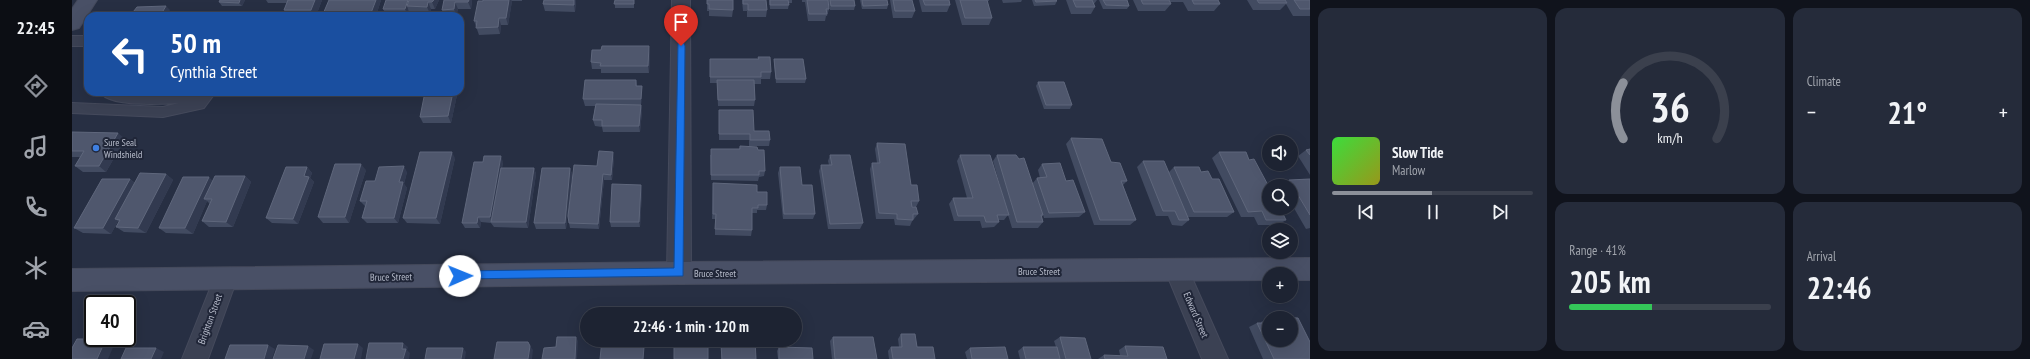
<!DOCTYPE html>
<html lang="en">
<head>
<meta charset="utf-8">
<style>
	:root { --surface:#1d2332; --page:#252b3a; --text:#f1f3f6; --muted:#a0a4ac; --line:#3b404d; --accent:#8c9099 }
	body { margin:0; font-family:"PT Sans Narrow",sans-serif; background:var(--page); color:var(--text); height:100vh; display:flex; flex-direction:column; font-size:15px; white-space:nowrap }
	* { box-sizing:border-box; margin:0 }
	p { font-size:13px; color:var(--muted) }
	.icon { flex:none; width:22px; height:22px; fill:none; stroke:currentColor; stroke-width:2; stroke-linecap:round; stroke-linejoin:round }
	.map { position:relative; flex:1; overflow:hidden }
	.details { display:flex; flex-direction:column; gap:8px; padding:8px; background:#10131c; width:720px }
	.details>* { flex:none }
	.top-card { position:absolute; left:12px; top:12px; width:380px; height:84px; border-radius:12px; box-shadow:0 4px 16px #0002,0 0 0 1px var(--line); background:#1a4fa0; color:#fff; overflow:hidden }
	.controls { position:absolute; left:1190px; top:135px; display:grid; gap:8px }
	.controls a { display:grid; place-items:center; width:36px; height:36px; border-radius:50%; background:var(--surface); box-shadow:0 4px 16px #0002,0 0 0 1px var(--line); font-size:20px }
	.speed { position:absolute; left:12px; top:295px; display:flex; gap:8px; font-size:20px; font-weight:700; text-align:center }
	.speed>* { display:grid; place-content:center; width:52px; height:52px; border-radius:50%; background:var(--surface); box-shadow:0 4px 16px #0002,0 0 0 1px var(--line); line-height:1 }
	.speed .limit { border:2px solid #111; border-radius:6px; background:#fff; color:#111 }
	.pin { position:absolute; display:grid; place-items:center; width:34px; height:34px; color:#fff; margin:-41px -17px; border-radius:50% 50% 50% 0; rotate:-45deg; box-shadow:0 0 4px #0007 }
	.pin .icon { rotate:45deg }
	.me { position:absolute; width:44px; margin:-22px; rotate:89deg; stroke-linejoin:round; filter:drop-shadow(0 0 3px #0008) }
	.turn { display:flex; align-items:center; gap:14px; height:84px; padding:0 20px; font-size:18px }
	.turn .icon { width:52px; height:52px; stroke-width:2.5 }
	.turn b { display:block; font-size:28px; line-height:34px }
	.big { font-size:30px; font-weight:700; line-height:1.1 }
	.details .tile { flex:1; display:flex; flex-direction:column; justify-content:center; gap:6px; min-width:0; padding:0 14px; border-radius:12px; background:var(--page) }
	.details .dial { align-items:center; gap:0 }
	.dial svg { height:104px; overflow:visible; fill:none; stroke:var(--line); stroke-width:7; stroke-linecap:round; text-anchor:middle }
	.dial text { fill:var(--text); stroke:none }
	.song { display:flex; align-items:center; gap:12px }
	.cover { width:48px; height:48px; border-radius:6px; background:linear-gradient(135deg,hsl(120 70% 55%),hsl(60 70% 35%)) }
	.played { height:4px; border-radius:2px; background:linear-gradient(90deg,var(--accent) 50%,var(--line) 50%) }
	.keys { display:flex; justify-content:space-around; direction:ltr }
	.heat { display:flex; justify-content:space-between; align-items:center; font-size:22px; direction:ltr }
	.charge { height:6px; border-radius:3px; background:linear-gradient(90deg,#34c759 41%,var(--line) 0) }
	.details .tiles { flex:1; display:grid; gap:8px; grid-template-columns:repeat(3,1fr) }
	.tile:first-child { grid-row:span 2 }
	.trip { position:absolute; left:508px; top:307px; width:222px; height:40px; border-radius:20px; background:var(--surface); box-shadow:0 4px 16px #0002,0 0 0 1px var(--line); font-weight:700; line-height:40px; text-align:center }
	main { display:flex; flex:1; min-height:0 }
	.tab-bar { display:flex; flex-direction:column; width:72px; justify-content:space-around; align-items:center; background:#0c0e14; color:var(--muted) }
	.tab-bar .icon { width:28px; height:28px }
	.tab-bar .active { color:var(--accent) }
	.tab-bar b { font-size:18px; color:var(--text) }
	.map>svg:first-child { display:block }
</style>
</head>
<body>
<main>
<nav class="tab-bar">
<b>22:45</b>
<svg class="icon active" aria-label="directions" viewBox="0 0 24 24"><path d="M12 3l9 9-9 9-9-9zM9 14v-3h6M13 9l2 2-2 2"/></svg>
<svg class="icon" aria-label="music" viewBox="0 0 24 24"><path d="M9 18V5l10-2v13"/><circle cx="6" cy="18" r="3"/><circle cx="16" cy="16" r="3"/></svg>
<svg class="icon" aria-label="phone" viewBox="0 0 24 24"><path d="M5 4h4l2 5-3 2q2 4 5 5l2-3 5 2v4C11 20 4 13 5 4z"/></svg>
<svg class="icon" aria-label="climate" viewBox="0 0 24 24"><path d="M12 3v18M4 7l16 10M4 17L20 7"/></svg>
<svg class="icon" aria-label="car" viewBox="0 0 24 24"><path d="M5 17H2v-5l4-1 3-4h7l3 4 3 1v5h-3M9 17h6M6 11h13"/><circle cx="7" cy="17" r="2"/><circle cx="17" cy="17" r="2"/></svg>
</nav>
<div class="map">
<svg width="1238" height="359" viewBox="0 0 1238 359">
	<rect width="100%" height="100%" fill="#272f43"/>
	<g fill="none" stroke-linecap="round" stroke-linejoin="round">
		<g stroke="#454a5c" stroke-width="2">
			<g id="lane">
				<rect x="0" y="36" width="16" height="10"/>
				<path d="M28,92l49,2 67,-2 -12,16 -41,9 -91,-4v-10l91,4 16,-4c-16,1 -71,4 -79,-11z"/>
			</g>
		</g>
		<g stroke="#454a5c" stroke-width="2">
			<g id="street">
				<polygon points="600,0 618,0 619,273 615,281 607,284 599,281 595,273"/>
				<polygon points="1105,259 1113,262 1156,359 1130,359 1093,270 1097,262"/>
				<polygon points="153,268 161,271 165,279 136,359 110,359 145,271"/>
			</g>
		</g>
		<g stroke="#454a5c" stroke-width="2">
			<g id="secondary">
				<polygon points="6,0 25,0 7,28 0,30 0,9"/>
				<polygon points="1238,258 1238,280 1219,280 1219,274 1197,274 1197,280 607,284 0,291 0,269 607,262"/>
			</g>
		</g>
		<use href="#lane" fill="#3b4153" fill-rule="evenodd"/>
		<use href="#street" fill="#3b4153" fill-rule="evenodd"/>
		<use href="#secondary" fill="#495066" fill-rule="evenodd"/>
	</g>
	<g fill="#424b61" fill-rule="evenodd">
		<polygon points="173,0 170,6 150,6 147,2"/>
		<polygon points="194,0 250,0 244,16 216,16 212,10 215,3 196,3"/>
		<polygon points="257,0 309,0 304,16 252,16 251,14"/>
		<polygon points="314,0 367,0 363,9 359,9 358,14 338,13 337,12 336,16 315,16 311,9"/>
		<polygon points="372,0 400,0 399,9 386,9 384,16 373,16 370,10"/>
		<polygon points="411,0 450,0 450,1 440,1 436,25 429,25 428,34 407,35 402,21"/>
		<polygon points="504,0 503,12 473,11 471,4"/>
		<rect x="543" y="0" width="19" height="8"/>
		<polygon points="635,0 661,10 660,17 637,16 637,11 635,11"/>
		<polygon points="670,0 694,0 695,10 694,17 675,17 675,11 671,11"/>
		<polygon points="697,0 720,0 720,3 717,3 716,9 698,9"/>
		<polygon points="730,0 756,0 757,9 755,16 754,16 753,21 736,21 733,2 730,2"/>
		<polygon points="756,0 782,0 783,6 782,10 758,10"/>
		<polygon points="788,0 815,0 816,5 815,9 790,9"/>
		<polygon points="818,0 840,0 843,11 840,18 821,18"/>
		<polygon points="847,0 877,0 878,5 875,12 850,12"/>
		<polygon points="883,0 917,0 917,1 915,1 920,18 917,25 890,25"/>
		<polygon points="930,0 950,0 949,2 931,3"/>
		<polygon points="960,0 984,0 985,1 983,5 962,6"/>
		<polygon points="994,0 1025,0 1022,4 1023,7 1019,14 999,14"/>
		<polygon points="1027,0 1055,0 1057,6 1055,9 1031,9"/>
		<polygon points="1061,0 1146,0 1148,4 1142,11 1116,11 1111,2 1098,2 1099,4 1093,11 1066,11"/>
		<polygon points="1175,0 1238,0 1238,16 1221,16 1214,4 1208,10 1181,10"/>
		<polygon points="578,53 577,73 529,73 529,69 520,69 519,62"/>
		<polygon points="686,57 699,72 698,79 689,79 689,84 682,84 683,100 682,106 646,106 645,83 638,83 638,59 686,59"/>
		<polygon points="702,59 734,79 733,83 704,83 702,63"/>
		<polygon points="564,80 565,86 570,86 570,92 569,105 570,111 568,132 531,132 530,127 523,126 521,120 523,106 513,106 511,99"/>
		<polygon points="966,82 1000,105 998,109 972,109 964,86"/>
		<polygon points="385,95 379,123 351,123 348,117"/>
		<polygon points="647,110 682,131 698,140 697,146 677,146 677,140 647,140"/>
		<polygon points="0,132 53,139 34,172 11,172 3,166 8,157 0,157"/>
		<polygon points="999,138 1039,162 1055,181 1051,185 1064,220 1058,225 1022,225 994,144"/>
		<polygon points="805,143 839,185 847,201 844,207 840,206 846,214 842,219 841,219 838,226 823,225 822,219 804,219 798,169 800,163 805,163 803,149"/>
		<polygon points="668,146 686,150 693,171 692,176 687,177 686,181 639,180 638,155 667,149"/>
		<polygon points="1238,149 1238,175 1226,156 1234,150"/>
		<polygon points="1147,152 1177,160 1214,220 1206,225 1186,225 1182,217 1169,217 1140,158"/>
		<polygon points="758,155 791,223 788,229 756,229 747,171 749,165 757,165 756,161"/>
		<polygon points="888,155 936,214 921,161 925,155 960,184 965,178 968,178 966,170 970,164 994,181 1013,212 1007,217 972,218 971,215 970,217 971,222 966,228 940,228 936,215 932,220 926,220 927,222 922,227 910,228 908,221 882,221 877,204 881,198 895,198 885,161"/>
		<polygon points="383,158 368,224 335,223 331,218"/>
		<polygon points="542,158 540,180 532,180 527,229 498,228 497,223 525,166"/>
		<polygon points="1071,161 1097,172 1102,167 1129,172 1140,179 1162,212 1155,217 1116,217 1117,220 1110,226 1100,225 1096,216 1084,216 1065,167"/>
		<polygon points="431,162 430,168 462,168 464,174 456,228 422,227 419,223 409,222 408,228 393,228 390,223"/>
		<polygon points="235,167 240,173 238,178 242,182 226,224 200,223 194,218"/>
		<polygon points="708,167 730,185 743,214 741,219 711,219 706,173"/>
		<polygon points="498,168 500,174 494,229 464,229 462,223"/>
		<polygon points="294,170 277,223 251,223 246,217"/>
		<polygon points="335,172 332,184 335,188 326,223 295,223 290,218 293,206 288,201 303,181"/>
		<polygon points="94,174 101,180 74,233 52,232 44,227 47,222 46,221 39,234 11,233 2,228 58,179 63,183"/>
		<polygon points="173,176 179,182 161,227 137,227 130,221 138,204 135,201 121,234 94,233 87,228 140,181"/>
		<polygon points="1238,179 1238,228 1234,229 1219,203 1219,186 1209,186 1217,180"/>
		<polygon points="641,183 685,192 695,205 694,210 685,210 685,213 680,213 680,230 679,236 643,235 643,219 640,219"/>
		<polygon points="570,191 568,227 539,227 538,222"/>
		<path d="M1198,317l28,1 12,24v17h-47l-14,-32 8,-4h4v-1zM1197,318h22v22h-22z"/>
		<polygon points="829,334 845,347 863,359 817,359 816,351 819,347 827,347 826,339"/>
		<polygon points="761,337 805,359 760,359 758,341"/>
		<polygon points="988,337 1019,359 948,359 946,351 951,347 984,347 982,341"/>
		<polygon points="667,340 683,340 684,359 649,359 649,345 666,345"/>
		<polygon points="1053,346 1095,359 1048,355 1047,350"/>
		<polygon points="707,347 741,359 706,359 705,351"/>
		<polygon points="898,348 936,359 895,359 893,352"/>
		<polygon points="1032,355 1033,359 1026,359"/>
	</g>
	<g fill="#323a50">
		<polygon points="168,0 173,0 170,6 167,3"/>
		<polygon points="243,0 250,0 244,16 243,16 239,10"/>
		<polygon points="304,0 309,0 304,16 301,16 299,13"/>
		<polygon points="336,0 341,0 335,6 337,12 336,16 333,9"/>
		<polygon points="362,0 367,0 363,9 360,2"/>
		<polygon points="397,0 400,0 399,9 396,2"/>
		<polygon points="437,0 439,0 440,1 436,25 434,18"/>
		<polygon points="502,0 504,0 503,12 502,5"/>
		<polygon points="356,2 359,9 358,14 355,7"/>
		<polygon points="383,2 386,9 384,16 382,9"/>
		<polygon points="94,6 98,10 94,16 88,16"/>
		<polygon points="427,18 429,25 428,34 426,27"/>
		<polygon points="577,46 578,53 577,73 576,66"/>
		<polygon points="570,86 570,105 569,99"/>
		<polygon points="381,92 383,92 385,95 379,123 376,116"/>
		<polygon points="569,105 570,111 568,132 567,126"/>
		<polygon points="46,133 53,139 34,172 27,166"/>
		<polygon points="380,152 383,158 368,224 364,218"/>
		<polygon points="541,152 542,158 540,180 539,175"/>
		<polygon points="429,156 431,162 420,223 418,217"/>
		<polygon points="289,164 294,170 277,223 273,217"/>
		<polygon points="332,166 335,172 332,184 335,188 326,223 322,218 327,182"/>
		<polygon points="235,167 240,173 238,178 242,182 226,224 221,219 232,176"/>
		<polygon points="462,168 464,174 456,228 454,222"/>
		<polygon points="498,168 500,174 494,229 493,223"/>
		<polygon points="94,174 101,180 74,233 66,228"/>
		<polygon points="531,174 532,180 527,229 526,224"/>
		<polygon points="173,176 179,182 161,227 154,222"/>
		<polygon points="137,177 143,183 132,199 135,201 121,234 113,228"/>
		<polygon points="58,179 65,185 43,219 46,221 39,234 31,228"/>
		<polygon points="569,185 570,191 568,227 567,222"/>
		<polygon points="406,217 409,222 408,228 405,223"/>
		<polygon points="504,337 506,341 505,359 503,359"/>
		<polygon points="34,339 43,343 36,359 25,359"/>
		<polygon points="331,343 336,347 335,350 338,353 337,359 331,359 330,349"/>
		<polygon points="286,344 291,348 289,359 282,359"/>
		<polygon points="196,345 203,349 200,359 192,359"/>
		<polygon points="236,346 242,350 239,359 232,359"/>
		<polygon points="458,346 461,350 460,359 456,359"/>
		<polygon points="572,347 572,359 571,359"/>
		<polygon points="84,348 92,352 89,359 79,359"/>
		<polygon points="391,348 394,352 393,359 389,359"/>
	</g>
	<g fill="#4f576d" stroke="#5f677c">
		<polygon points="148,0 168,0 167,3 147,2"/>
		<polygon points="216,0 243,0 239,10 212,10"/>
		<polygon points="257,0 304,0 299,13 283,13 282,16 262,16 262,14 251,14"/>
		<polygon points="314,0 336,0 333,9 311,9"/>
		<polygon points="337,0 362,0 360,2 356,2 355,7 335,6"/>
		<polygon points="372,0 397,0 396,2 383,2 382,9 370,10"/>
		<polygon points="411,0 437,0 434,18 427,18 426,27 404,28 405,21 402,21 406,1 411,1"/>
		<polygon points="472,0 502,0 502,5 471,4"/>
		<polygon points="543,0 562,0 562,4 542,4"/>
		<polygon points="635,0 661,0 661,10 637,9 637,4 635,4"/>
		<polygon points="671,0 694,0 695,10 676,10 676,4 671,4"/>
		<polygon points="698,0 716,0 717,5 698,5"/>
		<polygon points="735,0 756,0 757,9 754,9 755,14 737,14"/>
		<polygon points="758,0 782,0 783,6 759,6"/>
		<polygon points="790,0 815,0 816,5 791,6"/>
		<polygon points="821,0 840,0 843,11 823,11"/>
		<polygon points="851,0 877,0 878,5 853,5"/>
		<polygon points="888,0 915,0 920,18 893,18"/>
		<polygon points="963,0 984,0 985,1 964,2"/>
		<polygon points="1001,0 1020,0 1023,7 1004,7"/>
		<polygon points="1031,0 1055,0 1057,6 1034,5"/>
		<polygon points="1069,0 1097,0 1099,4 1071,4"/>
		<polygon points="1120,0 1146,0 1148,4 1122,4"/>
		<polygon points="1185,0 1213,0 1215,3 1187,3"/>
		<polygon points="1222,0 1238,0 1238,9 1228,9"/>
		<polygon points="94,6 88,16 58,16 65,7"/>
		<polygon points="530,46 577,46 576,66 528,66 529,63 519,62 520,50 529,50"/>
		<polygon points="686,57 698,57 699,72 689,72 689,77 638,77 638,59 687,59"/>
		<polygon points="702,59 731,59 734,79 704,79"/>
		<polygon points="513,80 564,80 564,86 570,86 569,99 511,99"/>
		<polygon points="645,80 682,80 683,100 646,100"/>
		<polygon points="966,82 992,82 1000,105 974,105"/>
		<polygon points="353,92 381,92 376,116 348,117"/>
		<polygon points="524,104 569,105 567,126 530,126 530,120 521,120"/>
		<polygon points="647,110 681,110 682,131 697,131 698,140 678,140 678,134 647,134"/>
		<polygon points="0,132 46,133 27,166 3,166 12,151 0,151"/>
		<polygon points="999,138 1030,139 1039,162 1048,163 1055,181 1049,181 1064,220 1028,220"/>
		<polygon points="805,143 833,144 839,185 845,185 847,201 839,201 840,207 844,207 846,214 841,214 841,220 825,219 825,214 807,213 800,163 808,163"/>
		<polygon points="668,146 685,147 686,150 692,150 693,171 687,171 687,175 639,175 639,149 668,149"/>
		<polygon points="1238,149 1238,155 1234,150"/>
		<polygon points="527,151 541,152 539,175 531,174 526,224 497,223 496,216 502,165 525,166"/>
		<polygon points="348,152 380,152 364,218 331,218"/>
		<polygon points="1147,152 1174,152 1177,160 1182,159 1197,187 1197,208 1208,208 1214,220 1194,220 1190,211 1176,212"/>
		<polygon points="758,155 778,155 791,223 758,224 749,165 760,165"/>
		<polygon points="888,155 918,155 937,215 925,215 927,222 914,222 912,216 886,216 881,198 901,198"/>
		<polygon points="925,155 944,155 947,159 952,158 971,215 969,215 971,222 945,222"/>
		<polygon points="412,156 429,156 418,217 406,217 405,223 390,223 402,162 411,162"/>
		<polygon points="1071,161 1092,161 1117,220 1107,220 1103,211 1091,211"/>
		<polygon points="988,163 994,181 1001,180 1013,212 977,213 965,178 975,177 970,164"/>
		<polygon points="263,164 289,164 273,217 246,217"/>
		<polygon points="332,166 327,182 331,182 322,218 290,218 295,201 288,201 294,181 303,181 307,167"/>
		<polygon points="214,167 235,167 232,176 237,177 221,219 194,218"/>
		<polygon points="708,167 728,167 730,185 740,185 743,214 712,214"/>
		<polygon points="1102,167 1127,167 1129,172 1136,171 1140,179 1147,179 1162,212 1122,212"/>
		<polygon points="429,168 462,168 454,222 419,222"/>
		<polygon points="470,168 498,168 493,223 462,223"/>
		<polygon points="68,173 94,174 66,228 44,227 48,220 43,219"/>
		<polygon points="143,176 173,176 154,222 130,221 140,199 132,199"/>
		<polygon points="111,177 137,177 113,228 87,228"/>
		<polygon points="30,179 58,179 31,228 2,228"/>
		<polygon points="1238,179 1238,215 1217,180"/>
		<polygon points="641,183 685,185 685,192 695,192 695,205 686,205 686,208 680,208 680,230 643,229 644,214 641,214"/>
		<polygon points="540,184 569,185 567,222 538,222"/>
		<polygon points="1198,317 1226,318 1238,342 1238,359 1202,359 1185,323 1197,323 1197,340 1219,340 1219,318 1198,318"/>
		<polygon points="829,334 843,334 845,347 861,347 863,359 821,359 819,347 830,347"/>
		<polygon points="485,337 504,337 503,359 470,359 472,348 484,347"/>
		<polygon points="761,337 801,337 805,359 763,359"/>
		<polygon points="988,337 1013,338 1019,359 994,359"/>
		<polygon points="5,339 34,339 25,359 0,359 0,348"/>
		<polygon points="530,340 566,340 572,347 571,359 528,359"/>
		<rect x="602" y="340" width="34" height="19"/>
		<polygon points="667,340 683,340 684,359 650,359 649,345 667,345"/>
		<polygon points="425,342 456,342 458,346 456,359 422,359"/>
		<polygon points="297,343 331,343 330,349 334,349 331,359 294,359"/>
		<polygon points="252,344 286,344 282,359 248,359"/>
		<polygon points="158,345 196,345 192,359 153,359"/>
		<polygon points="206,345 236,346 232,359 201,359"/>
		<polygon points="1053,346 1091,347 1095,359 1033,359 1032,355 1056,356"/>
		<polygon points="707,347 740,348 741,359 707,359"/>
		<polygon points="933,347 936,359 900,359 898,348"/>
		<polygon points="951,347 985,347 988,359 954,359"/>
		<polygon points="54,348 84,348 79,359 49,359"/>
		<polygon points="355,348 391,348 389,359 353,359"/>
	</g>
	<polygon fill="#1a73e8" stroke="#114b97" points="606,43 612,43 613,46 611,276 385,279 383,276 388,271 602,268"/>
	<circle fill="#3f7fe0" stroke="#202638" stroke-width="1.5" cx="24" cy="148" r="4"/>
	<g text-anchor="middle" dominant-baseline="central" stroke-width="4" stroke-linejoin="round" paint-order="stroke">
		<g font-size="10" fill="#b8bdcc" stroke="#202638" text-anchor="start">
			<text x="32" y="142">Sure Seal<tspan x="32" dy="12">Windshield</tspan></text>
		</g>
		<g font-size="10" fill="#b8bdcc" stroke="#202638">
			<text x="967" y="271">Bruce Street</text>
			<text x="643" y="273">Bruce Street</text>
			<text transform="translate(319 277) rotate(-1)">Bruce Street</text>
			<text transform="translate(1124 315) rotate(67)">Edward Street</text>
			<text transform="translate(138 319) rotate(-70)">Brighton Street</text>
		</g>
	</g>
</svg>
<div class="controls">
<a><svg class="icon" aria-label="sound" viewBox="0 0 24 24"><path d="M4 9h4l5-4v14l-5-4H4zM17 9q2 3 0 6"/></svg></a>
<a><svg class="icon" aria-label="search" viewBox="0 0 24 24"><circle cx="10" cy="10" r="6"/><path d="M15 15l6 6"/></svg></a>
<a><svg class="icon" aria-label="layers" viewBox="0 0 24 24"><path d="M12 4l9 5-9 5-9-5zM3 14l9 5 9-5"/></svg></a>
<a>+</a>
<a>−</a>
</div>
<div class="speed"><div class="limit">40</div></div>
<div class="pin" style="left:609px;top:46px;background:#d93025"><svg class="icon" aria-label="arrive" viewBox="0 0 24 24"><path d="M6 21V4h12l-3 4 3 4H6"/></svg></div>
<svg class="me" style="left:388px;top:276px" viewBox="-20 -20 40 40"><circle r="19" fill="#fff"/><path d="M0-13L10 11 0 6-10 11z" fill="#1a73e8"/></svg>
<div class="trip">22:46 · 1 min · 120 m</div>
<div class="top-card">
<div class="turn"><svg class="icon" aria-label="left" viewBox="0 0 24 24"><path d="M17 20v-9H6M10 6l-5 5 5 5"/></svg><div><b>50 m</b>Cynthia Street</div></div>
</div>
</div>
<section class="details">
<div class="tiles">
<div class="tile">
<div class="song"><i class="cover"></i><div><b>Slow Tide</b><p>Marlow</p></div></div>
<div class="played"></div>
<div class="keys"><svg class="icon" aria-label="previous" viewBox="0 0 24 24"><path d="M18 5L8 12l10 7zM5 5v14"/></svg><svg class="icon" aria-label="pause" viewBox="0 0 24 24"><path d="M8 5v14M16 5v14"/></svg><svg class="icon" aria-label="next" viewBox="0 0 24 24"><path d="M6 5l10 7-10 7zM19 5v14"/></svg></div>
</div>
<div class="tile dial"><svg viewBox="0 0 100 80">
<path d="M14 69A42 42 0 1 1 86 69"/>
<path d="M14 69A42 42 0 0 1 14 26" stroke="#8c9099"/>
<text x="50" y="56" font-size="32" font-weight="700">36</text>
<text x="50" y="72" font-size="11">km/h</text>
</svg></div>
<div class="tile"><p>Climate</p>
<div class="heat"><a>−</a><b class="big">21°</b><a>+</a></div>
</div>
<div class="tile"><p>Range · 41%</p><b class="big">205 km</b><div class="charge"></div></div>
<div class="tile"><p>Arrival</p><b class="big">22:46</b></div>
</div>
</section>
</main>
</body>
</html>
